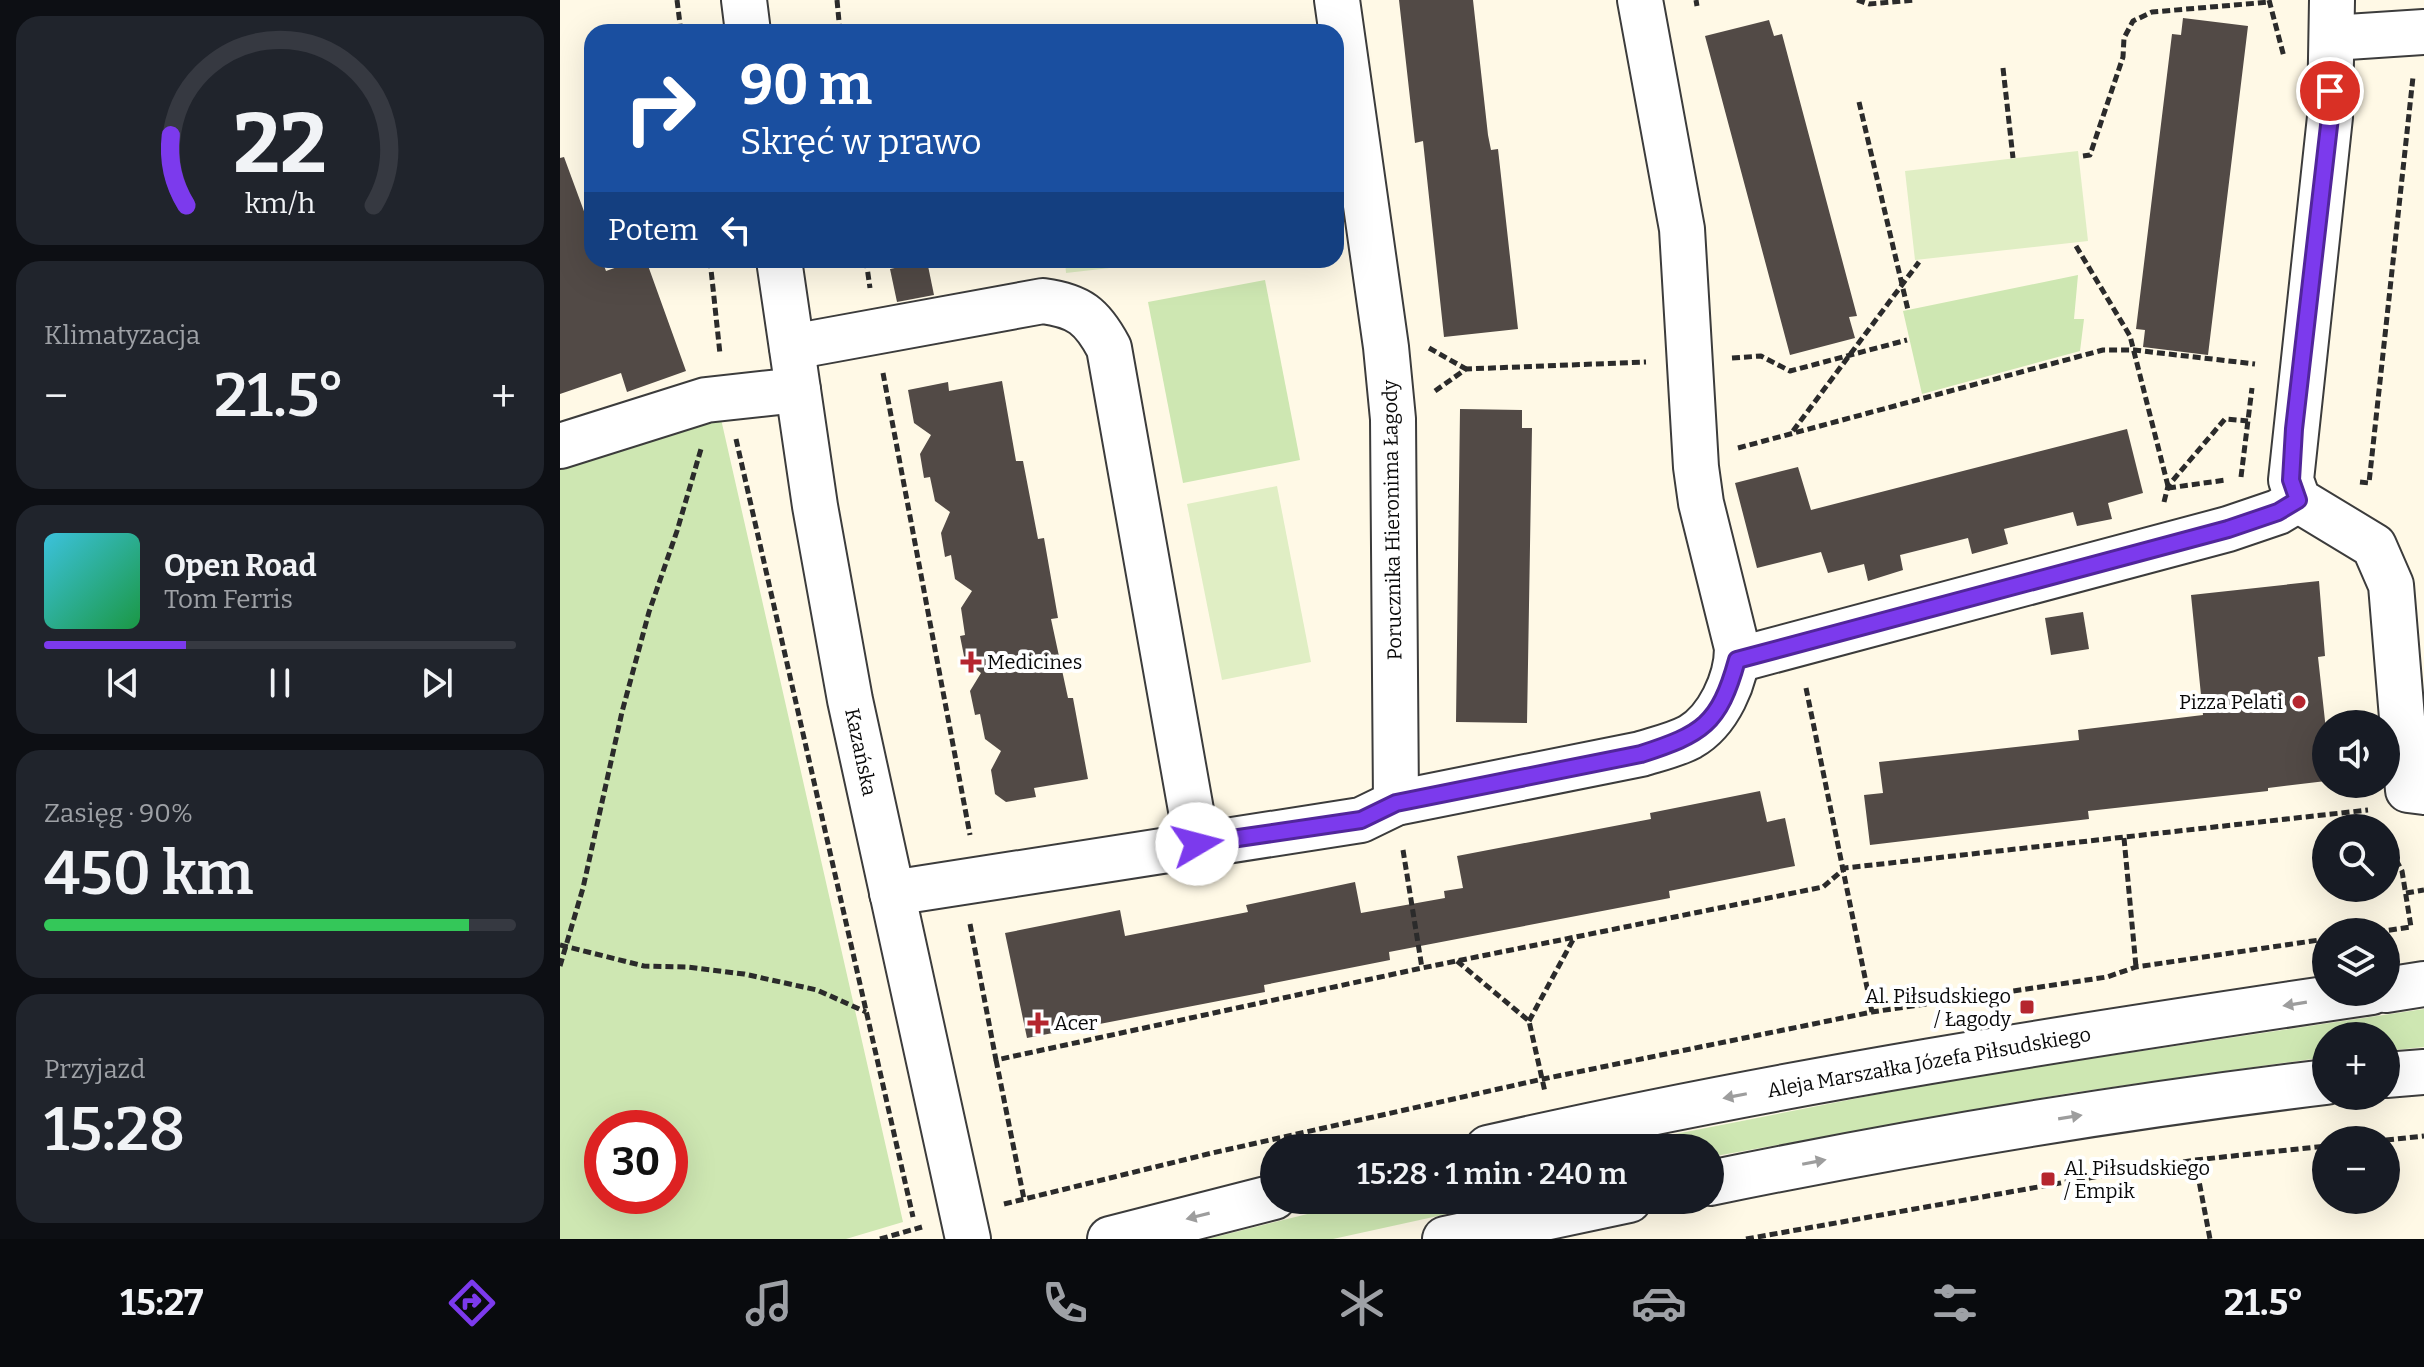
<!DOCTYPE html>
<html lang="pl">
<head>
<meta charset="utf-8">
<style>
	:root { --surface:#171b24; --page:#20242c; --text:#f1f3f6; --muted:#9ea1a6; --line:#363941; --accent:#7c3aed }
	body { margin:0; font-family:Bitter,serif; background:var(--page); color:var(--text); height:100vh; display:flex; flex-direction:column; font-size:30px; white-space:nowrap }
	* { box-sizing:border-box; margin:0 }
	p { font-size:26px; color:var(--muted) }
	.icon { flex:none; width:44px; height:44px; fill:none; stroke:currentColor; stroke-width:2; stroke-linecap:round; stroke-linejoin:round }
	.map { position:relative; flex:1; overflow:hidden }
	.drawer { display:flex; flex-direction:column; gap:16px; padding:16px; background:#0d0f14; width:560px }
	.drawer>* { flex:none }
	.top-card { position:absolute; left:24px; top:24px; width:760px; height:244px; border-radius:24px; box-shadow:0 8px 32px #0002; background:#1a4fa0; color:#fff; overflow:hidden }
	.fabs { position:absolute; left:1752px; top:710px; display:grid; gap:16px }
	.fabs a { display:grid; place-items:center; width:88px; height:88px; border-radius:50%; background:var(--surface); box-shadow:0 8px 32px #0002; font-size:40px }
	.speed { position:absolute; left:24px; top:1110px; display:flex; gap:16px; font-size:40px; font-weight:700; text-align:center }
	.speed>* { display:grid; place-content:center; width:104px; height:104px; border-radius:50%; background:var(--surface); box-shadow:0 8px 32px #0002; line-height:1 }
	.speed .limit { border:12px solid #d22; background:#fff; color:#111 }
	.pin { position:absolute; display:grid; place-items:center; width:68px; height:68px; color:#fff; margin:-34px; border:4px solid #fff; border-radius:50%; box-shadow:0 2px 8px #0007 }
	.me { position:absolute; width:88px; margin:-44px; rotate:82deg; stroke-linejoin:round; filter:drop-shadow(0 0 6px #0008) }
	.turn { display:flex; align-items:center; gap:28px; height:168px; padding:0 24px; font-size:36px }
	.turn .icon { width:104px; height:104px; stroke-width:2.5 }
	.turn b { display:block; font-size:56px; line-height:68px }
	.then { display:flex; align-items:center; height:76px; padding:0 24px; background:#0003; gap:16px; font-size:30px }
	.big { font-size:60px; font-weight:600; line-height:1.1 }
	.drawer .widget { flex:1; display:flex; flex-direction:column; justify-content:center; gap:12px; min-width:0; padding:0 28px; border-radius:24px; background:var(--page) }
	.drawer .dial { align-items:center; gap:0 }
	.dial svg { height:208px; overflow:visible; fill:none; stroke:var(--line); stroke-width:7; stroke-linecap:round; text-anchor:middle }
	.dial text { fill:var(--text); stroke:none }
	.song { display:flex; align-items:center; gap:24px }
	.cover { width:96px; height:96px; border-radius:12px; background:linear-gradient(135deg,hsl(190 70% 55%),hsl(140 70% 35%)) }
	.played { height:8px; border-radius:4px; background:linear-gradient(90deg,var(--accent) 30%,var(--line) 30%) }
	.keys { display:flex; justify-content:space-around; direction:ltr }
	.heat { display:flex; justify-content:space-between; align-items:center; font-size:44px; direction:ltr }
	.charge { height:12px; border-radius:6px; background:linear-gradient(90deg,#34c759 90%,var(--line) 0) }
	.trip { position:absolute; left:700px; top:1134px; width:464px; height:80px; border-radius:40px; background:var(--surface); box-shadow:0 8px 32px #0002; font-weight:600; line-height:80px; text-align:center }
	.tab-bar { display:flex; height:128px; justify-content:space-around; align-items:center; background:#090b0e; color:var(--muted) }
	.tab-bar .icon { width:56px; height:56px }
	.tab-bar .active { color:var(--accent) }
	.tab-bar b { font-size:36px; color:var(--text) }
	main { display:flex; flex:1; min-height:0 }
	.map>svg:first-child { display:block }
</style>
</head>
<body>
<main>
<section class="drawer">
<div class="widget dial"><svg viewBox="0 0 100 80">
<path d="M14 69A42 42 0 1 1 86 69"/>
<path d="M14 69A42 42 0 0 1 8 42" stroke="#7c3aed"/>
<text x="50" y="56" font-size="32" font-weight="700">22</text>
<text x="50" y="72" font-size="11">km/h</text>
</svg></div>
<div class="widget"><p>Klimatyzacja</p>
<div class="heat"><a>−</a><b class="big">21.5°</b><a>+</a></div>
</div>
<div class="widget">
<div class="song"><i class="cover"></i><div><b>Open Road</b><p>Tom Ferris</p></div></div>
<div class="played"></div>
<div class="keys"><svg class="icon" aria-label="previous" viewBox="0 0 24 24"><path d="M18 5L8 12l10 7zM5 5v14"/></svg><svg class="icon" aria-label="pause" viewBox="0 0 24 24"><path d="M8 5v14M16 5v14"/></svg><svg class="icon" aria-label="next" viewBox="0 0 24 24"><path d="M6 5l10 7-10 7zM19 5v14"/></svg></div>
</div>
<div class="widget"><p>Zasięg · 90%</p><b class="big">450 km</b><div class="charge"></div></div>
<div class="widget"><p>Przyjazd</p><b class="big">15:28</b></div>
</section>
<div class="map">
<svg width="1864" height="1239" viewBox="0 0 1864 1239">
	<rect width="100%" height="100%" fill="#fff9e6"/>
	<g fill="#cee7b2" fill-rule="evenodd">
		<polygon points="1518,275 1514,319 1524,319 1520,351 1362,394 1343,311"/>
		<polygon points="705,280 740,460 623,483 588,302"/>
		<path d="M161,419l182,803 -57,17h-286v-771zM42,1128h68v68h-68z"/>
		<polygon points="1864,1009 1864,1047 1826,1051 1826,1036 1766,1036 1766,1057 1510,1093 1150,1157 1150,1148 1044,1148 1406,1077"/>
		<polygon points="804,1200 951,1200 773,1239 647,1239"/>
	</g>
	<g fill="#e0eec4">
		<polygon points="1518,151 1528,241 1355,260 1345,171"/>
		<polygon points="505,260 620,260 506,273"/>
		<polygon points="717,486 751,662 662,680 627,504"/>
	</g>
	<g fill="#524a46">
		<polygon points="839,0 913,0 928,135 931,150 938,149 958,329 884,337 863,141 855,143"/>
		<polygon points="1623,18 1688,26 1648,355 1583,347 1585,330 1576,329 1612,34 1621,35"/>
		<polygon points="1209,20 1214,36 1222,34 1297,316 1289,317 1295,338 1230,355 1145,36"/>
		<polygon points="4,157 32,233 32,260 42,260 46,271 77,260 86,260 126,371 67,392 61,373 0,394 0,158"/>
		<polygon points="367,261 374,295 337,302 330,269"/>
		<polygon points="442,381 456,461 463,461 478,539 484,538 498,618 491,619 508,698 513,698 528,779 474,788 476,797 446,802 435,794 431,770 441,751 425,739 420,714 415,715 410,691 421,673 405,661 400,636 405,635 401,608 412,591 395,579 391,555 385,557 381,533 390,512 375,501 370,477 364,478 360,454 371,435 354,423 348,390 388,382 389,391"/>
		<polygon points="900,409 962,410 962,428 972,428 967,723 896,722"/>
		<polygon points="1567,429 1583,493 1548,503 1552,519 1517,526 1513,512 1444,529 1448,544 1412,554 1408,538 1340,555 1343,570 1308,581 1304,564 1268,573 1261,552 1197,568 1175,483 1238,467 1251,510"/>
		<polygon points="1759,581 1765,656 1758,657 1766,730 1766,781 1708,788 1708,791 1528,811 1529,819 1310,845 1304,795 1323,793 1319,762 1519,740 1518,730 1643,715 1631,595"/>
		<polygon points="1523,612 1529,649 1491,655 1485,618"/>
		<polygon points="1200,791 1207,822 1225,818 1235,866 1109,891 1110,898 829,952 830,960 704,985 705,992 467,1038 445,933 560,910 565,936 688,912 686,905 795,882 801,913 885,898 884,891 903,888 897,856 1091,819 1090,813"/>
	</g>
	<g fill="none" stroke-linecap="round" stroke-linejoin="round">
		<g stroke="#3c3c3c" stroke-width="48">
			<g id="minor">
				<polyline points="184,0 188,32"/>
				<polyline points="777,0 826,347 833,419 836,803"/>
				<polyline points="1772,0 1770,117 1731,480 1738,500 1814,546 1831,585 1848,790 1864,792"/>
				<polyline points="1772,38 1864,32"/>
				<polyline points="219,260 255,506 290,700 408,1239"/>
				<path d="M232,347l251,-46c36,5 49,15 66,47l88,496"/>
				<polyline points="0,446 146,400 238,390"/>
				<polyline points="1177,660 1668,529 1718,512 1738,500"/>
				<path d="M332,893l469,-73 35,-17 245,-49c16,-5 34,-9 49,-17 28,-16 47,-57 47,-89l-36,-145 -5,-36 -14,-238 -42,-229"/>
				<polyline points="1826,990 1864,984"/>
				<polyline points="1826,1075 1864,1072"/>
				<path d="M928,1148c292,-67 588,-112 884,-156"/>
				<path d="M1150,1183c204,-42 409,-76 616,-101"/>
				<polyline points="550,1239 714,1197"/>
				<polyline points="885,1239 1069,1200"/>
			</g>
		</g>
		<g stroke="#2b2b2b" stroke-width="5" stroke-dasharray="8 4" stroke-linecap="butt">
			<polyline points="117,0 121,32"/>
			<polyline points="277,0 280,32"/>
			<polyline points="1136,0 1137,6"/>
			<polyline points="1297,0 1309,4 1356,0"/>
			<polyline points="1709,0 1724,57"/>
			<polyline points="1443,68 1453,158"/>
			<polyline points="1299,102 1348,310"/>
			<polyline points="1523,156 1530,155 1563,57 1564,38 1573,21 1592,12 1710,2"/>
			<polyline points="1516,246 1570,336 1608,486"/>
			<polyline points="150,260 160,354"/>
			<polyline points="306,260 310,288"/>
			<polyline points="869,348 906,369"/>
			<polyline points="1172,358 1201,356 1230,371 1347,340"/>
			<polyline points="323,373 410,835"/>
			<polyline points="875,391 906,369 1086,362"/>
			<polyline points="1233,431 1359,262"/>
			<polyline points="176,439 353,1217"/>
			<polyline points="1178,448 1543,350 1574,350 1695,364"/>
			<polyline points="1681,477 1692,388"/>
			<polyline points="1800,482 1809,483 1853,77"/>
			<polyline points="1608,488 1666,480"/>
			<polyline points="1604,502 1608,486 1665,419 1688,421"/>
			<polyline points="1246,688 1312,1012"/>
			<polyline points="1564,838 1576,967"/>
			<polyline points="843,850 862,968"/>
			<polyline points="1846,893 1864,890"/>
			<polyline points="410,924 436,1060 862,968 1263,887 1285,868 1808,810"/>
			<polyline points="1817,932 1851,927 1842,871 1826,841"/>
			<polyline points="0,945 84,966 127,967 184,974 257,990 306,1012"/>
			<polyline points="897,961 969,1021 985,1092"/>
			<polyline points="0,966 23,888 62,712 89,612 117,531 141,449"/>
			<polyline points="969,1021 1014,938"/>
			<polyline points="436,1060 464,1199"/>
			<polyline points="1826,1140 1864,1136"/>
			<polyline points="1635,1160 1650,1239"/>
			<polyline points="444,1204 652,1153 983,1079 1312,1012 1547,977 1576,967 1766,939"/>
			<polyline points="320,1239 362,1227"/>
			<polyline points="1186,1239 1551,1174 1635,1160 1766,1146"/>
		</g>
		<use href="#minor" stroke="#fff" stroke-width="44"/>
	</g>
	<defs><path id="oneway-solid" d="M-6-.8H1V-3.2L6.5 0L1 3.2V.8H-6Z" transform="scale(2)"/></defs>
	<g fill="#9d9d9d">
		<use href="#oneway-solid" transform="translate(1735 1004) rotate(171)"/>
		<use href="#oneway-solid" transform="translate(1175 1096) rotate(169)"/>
		<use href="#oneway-solid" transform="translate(1510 1117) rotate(-9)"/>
		<use href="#oneway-solid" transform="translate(1254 1162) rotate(-11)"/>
		<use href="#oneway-solid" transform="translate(638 1216) rotate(166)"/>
	</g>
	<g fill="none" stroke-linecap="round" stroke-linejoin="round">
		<g stroke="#51269a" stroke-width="20">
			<path id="route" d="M637,844l164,-24 35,-17 245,-49c61,-20 78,-29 96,-94l491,-131 50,-17 20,-12 -7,-20 3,-51 36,-312v-26"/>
		</g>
		<use href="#route" stroke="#7c3aed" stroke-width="14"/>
	</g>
	<g fill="#b5262f" stroke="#fff" stroke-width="3">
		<path d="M407 650h8v8h8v8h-8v8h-8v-8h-8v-8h8z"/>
		<circle cx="1739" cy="702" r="8"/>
		<rect x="1459" y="999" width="16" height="16" rx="4"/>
		<path d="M474 1011h8v8h8v8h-8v8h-8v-8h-8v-8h8z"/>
		<rect x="1480" y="1171" width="16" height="16" rx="4"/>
	</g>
	<g text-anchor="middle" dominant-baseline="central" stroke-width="8" stroke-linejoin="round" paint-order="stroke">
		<g font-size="20" fill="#090909" stroke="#fff">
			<text transform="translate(832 520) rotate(-91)">Porucznika Hieronima Łagody</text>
			<text transform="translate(301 752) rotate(78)">Kazańska</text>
			<text transform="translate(1369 1062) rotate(-10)">Aleja Marszałka Józefa Piłsudskiego</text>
		</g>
		<g font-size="20" fill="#090909" stroke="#fff" text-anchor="start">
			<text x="427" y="662">Medicines</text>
			<text x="1723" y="702" text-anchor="end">Pizza Pelati</text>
			<text x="1451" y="996" text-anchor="end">Al. Piłsudskiego<tspan x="1451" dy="23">/ Łagody</tspan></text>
			<text x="494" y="1023">Acer</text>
			<text x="1504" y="1168">Al. Piłsudskiego<tspan x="1504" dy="23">/ Empik</tspan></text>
		</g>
	</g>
</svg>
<div class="fabs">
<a><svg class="icon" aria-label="sound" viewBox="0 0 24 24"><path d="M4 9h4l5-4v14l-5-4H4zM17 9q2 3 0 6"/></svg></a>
<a><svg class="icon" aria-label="search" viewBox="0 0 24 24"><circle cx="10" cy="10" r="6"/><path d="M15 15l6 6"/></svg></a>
<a><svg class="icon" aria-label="layers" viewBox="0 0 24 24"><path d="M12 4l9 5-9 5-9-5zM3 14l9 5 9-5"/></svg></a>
<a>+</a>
<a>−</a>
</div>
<div class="speed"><div class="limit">30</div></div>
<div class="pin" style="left:1770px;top:91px;background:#d93025"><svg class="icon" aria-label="arrive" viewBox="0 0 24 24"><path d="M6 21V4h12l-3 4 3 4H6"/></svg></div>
<svg class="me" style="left:637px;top:844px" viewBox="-20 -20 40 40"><circle r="19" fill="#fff"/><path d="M0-13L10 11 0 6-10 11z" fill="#7c3aed"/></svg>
<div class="trip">15:28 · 1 min · 240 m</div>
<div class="top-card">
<div class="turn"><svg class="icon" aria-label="right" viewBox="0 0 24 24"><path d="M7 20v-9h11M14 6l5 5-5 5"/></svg><div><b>90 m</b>Skręć w prawo</div></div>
<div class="then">Potem<svg class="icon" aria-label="left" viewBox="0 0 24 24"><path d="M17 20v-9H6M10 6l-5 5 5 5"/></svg></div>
</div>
</div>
</main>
<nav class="tab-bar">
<b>15:27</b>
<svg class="icon active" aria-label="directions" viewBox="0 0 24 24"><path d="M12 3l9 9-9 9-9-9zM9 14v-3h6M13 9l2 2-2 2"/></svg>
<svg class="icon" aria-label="music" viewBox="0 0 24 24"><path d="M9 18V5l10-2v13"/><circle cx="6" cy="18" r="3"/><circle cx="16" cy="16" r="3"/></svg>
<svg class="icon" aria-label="phone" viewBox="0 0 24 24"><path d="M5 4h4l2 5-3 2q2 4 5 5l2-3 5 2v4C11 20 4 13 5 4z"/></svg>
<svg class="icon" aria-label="climate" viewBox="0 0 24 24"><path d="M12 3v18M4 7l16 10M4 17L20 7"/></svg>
<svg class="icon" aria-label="car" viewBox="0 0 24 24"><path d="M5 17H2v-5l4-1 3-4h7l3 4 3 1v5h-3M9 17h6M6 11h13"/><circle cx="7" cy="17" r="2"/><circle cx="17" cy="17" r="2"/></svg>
<svg class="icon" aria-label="filters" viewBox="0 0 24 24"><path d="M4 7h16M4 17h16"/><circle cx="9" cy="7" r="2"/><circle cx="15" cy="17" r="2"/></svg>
<b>21.5°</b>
</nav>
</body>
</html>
